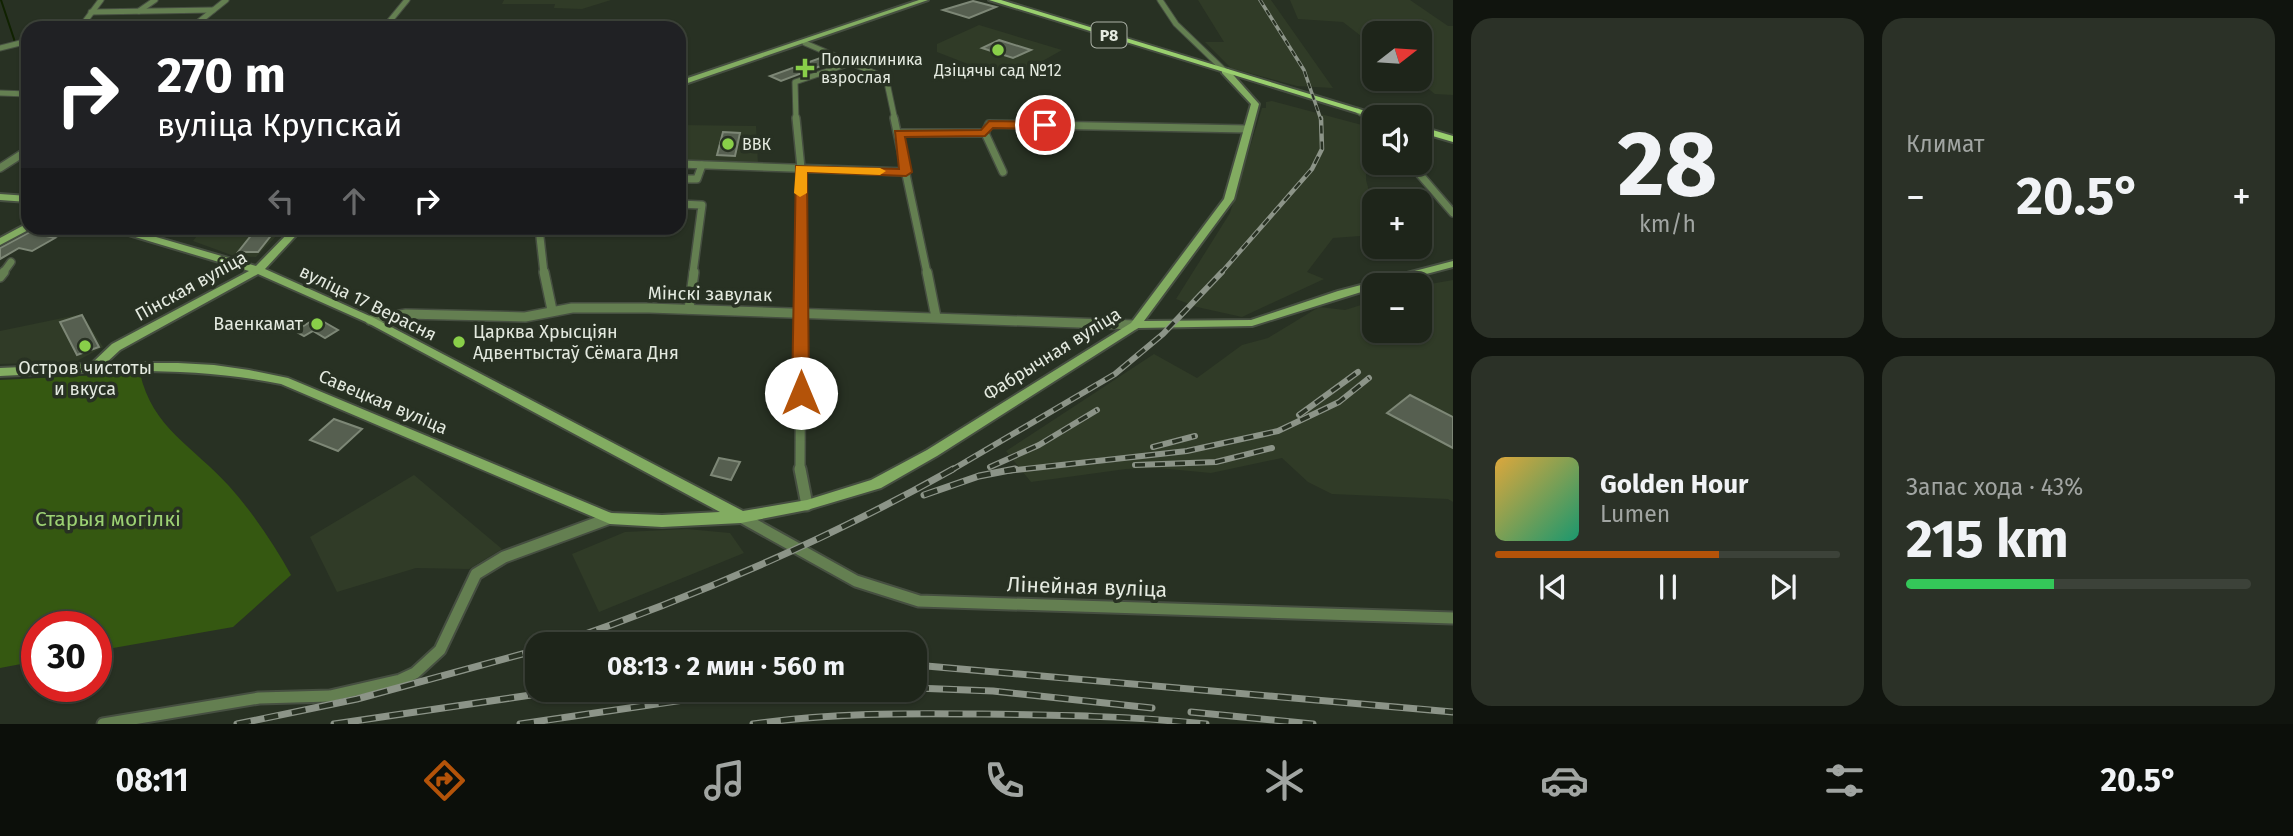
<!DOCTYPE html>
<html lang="ru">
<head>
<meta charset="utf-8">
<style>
	:root { --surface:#1e251a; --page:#2b3127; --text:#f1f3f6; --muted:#a1a5a2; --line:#3c4239; --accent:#b45309 }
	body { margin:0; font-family:"Fira Sans",sans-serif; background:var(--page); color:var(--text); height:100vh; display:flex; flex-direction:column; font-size:26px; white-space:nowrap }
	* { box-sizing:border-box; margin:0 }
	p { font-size:23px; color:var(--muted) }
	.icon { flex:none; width:38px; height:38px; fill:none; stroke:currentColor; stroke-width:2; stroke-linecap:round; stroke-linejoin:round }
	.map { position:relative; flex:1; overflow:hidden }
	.side { display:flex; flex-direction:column; gap:18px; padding:18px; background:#10140e; width:840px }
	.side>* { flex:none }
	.top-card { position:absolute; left:21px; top:21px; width:665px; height:214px; border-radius:21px; box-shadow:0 2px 5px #0004,0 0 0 2px var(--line); background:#202124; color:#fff; overflow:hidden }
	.needle { width:46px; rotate:73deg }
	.controls { position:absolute; left:1362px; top:21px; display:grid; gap:14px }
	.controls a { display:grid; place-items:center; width:70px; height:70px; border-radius:14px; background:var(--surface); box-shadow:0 2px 5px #0004,0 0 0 2px var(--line); font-size:35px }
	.speed { position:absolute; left:21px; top:611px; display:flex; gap:14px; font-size:35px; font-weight:700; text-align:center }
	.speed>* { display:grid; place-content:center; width:91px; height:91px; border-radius:50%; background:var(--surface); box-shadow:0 2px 5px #0004,0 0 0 2px var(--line); line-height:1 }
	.speed .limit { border:10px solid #d22; background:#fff; color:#111 }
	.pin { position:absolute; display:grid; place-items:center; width:60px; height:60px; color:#fff; margin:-30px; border:4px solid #fff; border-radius:50%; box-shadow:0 2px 7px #0007 }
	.me { position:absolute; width:77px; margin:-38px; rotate:0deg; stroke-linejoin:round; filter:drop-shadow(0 0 5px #0008) }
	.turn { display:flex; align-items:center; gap:24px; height:147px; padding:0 21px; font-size:32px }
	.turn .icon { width:91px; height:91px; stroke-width:2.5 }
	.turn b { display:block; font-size:49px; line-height:60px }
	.lanes { display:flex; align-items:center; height:66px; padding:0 21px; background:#0003; justify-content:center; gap:35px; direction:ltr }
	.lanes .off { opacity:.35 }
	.big { font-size:52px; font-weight:700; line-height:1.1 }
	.side .card { flex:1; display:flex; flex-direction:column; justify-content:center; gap:10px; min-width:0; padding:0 24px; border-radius:21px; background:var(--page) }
	.side .dial { align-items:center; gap:0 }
	.dial b { font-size:91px; line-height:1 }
	.song { display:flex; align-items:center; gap:21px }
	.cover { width:84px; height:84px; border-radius:10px; background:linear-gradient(135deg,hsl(40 70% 55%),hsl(160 70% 35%)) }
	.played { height:7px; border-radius:4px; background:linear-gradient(90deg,var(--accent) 65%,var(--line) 65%) }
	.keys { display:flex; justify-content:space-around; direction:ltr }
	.heat { display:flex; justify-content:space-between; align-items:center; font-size:38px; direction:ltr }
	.charge { height:10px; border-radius:5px; background:linear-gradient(90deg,#34c759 43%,var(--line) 0) }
	.side .tiles { flex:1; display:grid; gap:18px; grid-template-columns:repeat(2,1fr) }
	.trip { position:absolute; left:525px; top:632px; width:402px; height:70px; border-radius:21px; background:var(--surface); box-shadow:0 2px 5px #0004,0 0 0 2px var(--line); font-weight:700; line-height:70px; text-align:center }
	.tab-bar { display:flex; height:112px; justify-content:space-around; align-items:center; background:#0c0f0a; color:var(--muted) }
	.tab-bar .icon { width:49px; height:49px }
	.tab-bar .current { color:var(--accent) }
	.tab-bar b { font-size:32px; color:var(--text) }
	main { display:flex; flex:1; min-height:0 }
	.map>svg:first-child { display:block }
</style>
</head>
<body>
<main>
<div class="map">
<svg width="1453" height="724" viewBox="0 0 1453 724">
	<rect width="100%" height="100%" fill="#283123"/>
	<g fill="#303b27">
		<polygon points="504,0 611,0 582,9 554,8 555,4 502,4"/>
		<polygon points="1198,0 1271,0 1333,88 1297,86 1231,68 1205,42 1224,42"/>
		<polygon points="1290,0 1410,0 1448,26 1453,26 1453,95 1435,94 1416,79 1419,79 1419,33 1374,33 1374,46 1343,22 1298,19"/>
		<polygon points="979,25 1062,50 1009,80 937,52 937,44"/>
		<polygon points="1272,101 1362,125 1366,129 1366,180 1374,209 1374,235 1333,238 1307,272 1324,279 1242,317 1197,307 1176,299 1230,213 1262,108 1266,108 1266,102"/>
		<polygon points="679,125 756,126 758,164 679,161"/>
		<polygon points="203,228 284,228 256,257 234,256 193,241"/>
		<polygon points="1453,280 1453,502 1448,499 1332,494 1308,482 1282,458 1211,473 1158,468 1126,469 1031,482 1006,451 1154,354 1197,378 1242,345 1268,338 1319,307 1345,310 1374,301 1374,331 1419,331 1419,286"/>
		<polygon points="82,314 103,347 75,362 0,364 0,331"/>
		<polygon points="414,475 502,549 469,569 416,568 337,592 310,537"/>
		<polygon points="687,529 730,533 744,553 599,612 572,554 625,532"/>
	</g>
	<path fill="#355811" d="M140,373c12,55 54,74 89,113 24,27 45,58 62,89l-58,52 -137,24v-25h-59v35l-37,7v-288z"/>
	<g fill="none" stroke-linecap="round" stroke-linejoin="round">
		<polyline stroke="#102200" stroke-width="2" points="1,0 15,42"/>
	</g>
	<g fill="#565f50" stroke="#7d8776" stroke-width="2">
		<polygon points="973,1 996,7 969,18 943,10"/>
		<polygon points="999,40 1031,50 1013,58 982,48"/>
		<polygon points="823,57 834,61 781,81 770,76"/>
		<polygon points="723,132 740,133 735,156 717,155"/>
		<polygon points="37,228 55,228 42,235 55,238 32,251 19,248 0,259 0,248"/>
		<polygon points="257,228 277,228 258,252 238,252"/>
		<polygon points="82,315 99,347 77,355 60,322"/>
		<polygon points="317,318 338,330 325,338 313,331 304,336 295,331"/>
		<polygon points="1410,395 1453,417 1453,448 1387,413"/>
		<polygon points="334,419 362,429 338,451 310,440"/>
		<polygon points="719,458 740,462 731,480 711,475"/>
	</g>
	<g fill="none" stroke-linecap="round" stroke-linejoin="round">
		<g stroke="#464f41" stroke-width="7">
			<g id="street-far3">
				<polyline points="1160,0 1176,24 1225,71"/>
				<polyline points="139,11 155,0"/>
				<polyline points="91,12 213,10"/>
				<polyline points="80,28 101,0"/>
				<polyline points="191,28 226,0"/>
				<polyline points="384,28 407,0"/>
				<polyline points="805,43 886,78 895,120"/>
				<polyline points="0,48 28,41"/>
				<polyline points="0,93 28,94"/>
				<polyline points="1358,111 1370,120"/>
				<polyline points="796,120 795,82 854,62"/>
			</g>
		</g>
		<g stroke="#464f41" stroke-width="10">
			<g id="street-far2">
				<polyline points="796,118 801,168 801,273"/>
				<polyline points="894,118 927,273"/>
				<polyline points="1368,118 1374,123"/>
				<polyline points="899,133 985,133 989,124 1247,129"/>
				<polyline points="985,133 1003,172"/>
				<polyline points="1410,163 1453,213"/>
				<polyline points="679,164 906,172"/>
				<polyline points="0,168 28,150"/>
				<polyline points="679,179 697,179 702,165"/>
				<polyline points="679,204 702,205 693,273"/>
				<polyline points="539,228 544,273"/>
				<polyline points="3,273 11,262"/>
			</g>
		</g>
		<g stroke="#464f41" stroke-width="12">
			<g id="street-far1">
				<polyline points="544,272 552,310"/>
				<polyline points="927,272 936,317"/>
				<polyline points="0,277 4,272"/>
				<polyline points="689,309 694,272"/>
				<polyline points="370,320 406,314 525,317 572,308 649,308 1135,325"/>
				<polyline points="800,471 801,272"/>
			</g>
		</g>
		<g stroke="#464f41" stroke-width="15">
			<g id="street">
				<polyline points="800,469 807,505"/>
				<polyline points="741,517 856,581 919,601 1453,618"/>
				<polyline points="103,724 259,698 330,696 400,680 415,673 440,650 476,574 504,557 610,518"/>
			</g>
		</g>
		<g stroke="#464f41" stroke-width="4">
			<g id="secondary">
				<polygon points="919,0 928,0 679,86 679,81"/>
				<path d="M1222,69h6l31,35 -25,95 -90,122 107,-1 87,-29 115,-30v6l-69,18h-10v3l-122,38 -114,2 -201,128 -56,32 -74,22 -66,13 -79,4 -52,-3 -329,-140c-93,-19 -187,-13 -281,-8v-8l91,-4 21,-20 137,-73 -137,-41 -1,-2h14l131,38 37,-38h10l-38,41 109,49 369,193 64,-11 64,-20 56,-30 204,-127 93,-124 27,-95 -29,-31zM258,274l108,48 354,190 -58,3 -51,-2 -323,-135 -39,-8 -35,-5 -36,-2h-72l14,-13z"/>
				<polygon points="0,194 28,196 28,202 0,200"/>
				<polygon points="28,223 28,228 32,228 0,245 0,238"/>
			</g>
		</g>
		<g stroke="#464f41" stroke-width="4">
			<g id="primary">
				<polygon points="989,0 1001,0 1385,117 1374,118"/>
				<polygon points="1419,126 1453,136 1453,142 1419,132"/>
			</g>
		</g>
		<use href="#street-far3" stroke="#647f51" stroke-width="5"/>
		<use href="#street-far2" stroke="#647f51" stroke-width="7"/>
		<use href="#street-far1" stroke="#647f51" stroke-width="9"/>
		<use href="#street" stroke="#647f51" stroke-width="11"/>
		<use href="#secondary" fill="#82ac61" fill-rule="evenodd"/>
		<use href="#primary" fill="#99cf6e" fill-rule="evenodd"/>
		<g stroke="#8c9488" stroke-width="3.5">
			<polyline id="rail-far3" points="1260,0 1304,70 1321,120"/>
		</g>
		<g stroke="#8c9488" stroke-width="4.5">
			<polyline id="rail-far2" points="1221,273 1312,169 1322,149 1321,118"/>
		</g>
		<g stroke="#8c9488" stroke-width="6">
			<g id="rail-far1">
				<polyline points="1299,415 1358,372"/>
				<polyline points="1153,447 1195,436"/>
				<polyline points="1135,465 1216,462 1272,448"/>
				<polyline points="990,467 1039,445 1097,410"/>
				<polyline points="950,471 1115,374 1163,334 1222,272"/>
				<polyline points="1006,471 1187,451 1278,431 1339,402 1369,378"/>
			</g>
		</g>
		<g stroke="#8c9488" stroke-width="7">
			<g id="rail">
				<polyline points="924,495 979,476 1015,469"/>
				<path d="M557,644c137,-47 270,-104 396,-175"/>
				<polyline points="915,665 1453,712"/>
				<polyline points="915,688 993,691 1152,708"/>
				<polyline points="1191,712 1313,724"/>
				<polyline points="237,724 357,699 537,650"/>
				<polyline points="334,724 565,690"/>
				<polyline points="520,724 711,696 800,690"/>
				<path d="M753,724c76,-11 152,-11 229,-10 75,1 149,2 224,10"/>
			</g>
		</g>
		<use href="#rail-far3" stroke="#283123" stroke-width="2" stroke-dasharray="6" stroke-linecap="butt"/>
		<use href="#rail-far2" stroke="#283123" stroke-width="2.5" stroke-dasharray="8" stroke-linecap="butt"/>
		<use href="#rail-far1" stroke="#283123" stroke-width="3.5" stroke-dasharray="10" stroke-linecap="butt"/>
		<use href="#rail" stroke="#283123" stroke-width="4.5" stroke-dasharray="14" stroke-linecap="butt"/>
	</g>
	<polygon fill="#b45309" stroke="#753606" stroke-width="2" points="989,121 1045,122 1050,125 1045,129 993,128 985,136 905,137 912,172 906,176 807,172 809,393 806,397 795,397 792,393 796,166 899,169 895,131 981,130"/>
	<polygon fill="#f59e0b" points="796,166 880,168 886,171 880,175 807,172 807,193 800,197 794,193"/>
	<g fill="#89cf49" stroke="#283123" stroke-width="2.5">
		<circle cx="998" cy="50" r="7"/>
		<path d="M801.5 57.5h7v7h7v7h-7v7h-7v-7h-7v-7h7z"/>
		<circle cx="728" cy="144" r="7"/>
		<circle cx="317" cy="324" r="7"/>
		<circle cx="459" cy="342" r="7"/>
		<circle cx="85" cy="346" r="7"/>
	</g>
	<g text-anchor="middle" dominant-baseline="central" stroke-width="7" stroke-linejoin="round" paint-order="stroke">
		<rect fill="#283123" stroke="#acb2a7" stroke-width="2" x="1091.5" y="22.5" width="35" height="25" rx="5"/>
		<g font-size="16" font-weight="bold" fill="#e4eae0">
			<text x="1109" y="35">Р8</text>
		</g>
		<g font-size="16" fill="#e4eae0" stroke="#283123" text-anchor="start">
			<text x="821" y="59">Поликлиника<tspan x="821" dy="18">взрослая</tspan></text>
			<text x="998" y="70" text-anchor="middle">Дзіцячы сад №12</text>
			<text x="742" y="144">ВВК</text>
		</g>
		<g font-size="18" fill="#e4eae0" stroke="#283123">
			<text transform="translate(191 286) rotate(-29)">Пінская вуліца</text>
			<text transform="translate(710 294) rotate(1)">Мінскі завулак</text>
			<text transform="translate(368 303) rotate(26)">вуліца 17 Верасня</text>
			<text transform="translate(1052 354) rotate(-32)">Фабрычная вуліца</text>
			<text transform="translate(383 402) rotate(23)">Савецкая вуліца</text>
		</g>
		<g font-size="18" fill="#e4eae0" stroke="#283123" text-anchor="end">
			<text x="303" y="324">Ваенкамат</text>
			<text x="473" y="332" text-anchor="start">Царква Хрысціян<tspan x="473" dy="21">Адвентыстаў Сёмага Дня</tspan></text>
			<text x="85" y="368" text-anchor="middle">Остров чистоты<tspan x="85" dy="21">и вкуса</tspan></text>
		</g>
		<g font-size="21" fill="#9cd173" stroke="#283123">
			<text x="108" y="519">Старыя могілкі</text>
		</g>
		<g font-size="21" fill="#e4eae0" stroke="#283123">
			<text transform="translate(1087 587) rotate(2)">Лінейная вуліца</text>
		</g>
	</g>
</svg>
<div class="controls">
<a><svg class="needle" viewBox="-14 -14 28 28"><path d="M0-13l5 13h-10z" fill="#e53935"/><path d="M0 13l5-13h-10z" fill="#a1a5a2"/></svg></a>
<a><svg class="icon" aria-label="sound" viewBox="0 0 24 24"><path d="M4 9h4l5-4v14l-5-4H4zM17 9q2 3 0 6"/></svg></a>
<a>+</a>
<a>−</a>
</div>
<div class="speed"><div class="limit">30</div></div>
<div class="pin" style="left:1045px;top:125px;background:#d93025"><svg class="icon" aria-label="arrive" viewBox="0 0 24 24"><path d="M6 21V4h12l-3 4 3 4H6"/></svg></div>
<svg class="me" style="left:801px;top:393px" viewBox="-20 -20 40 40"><circle r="19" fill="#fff"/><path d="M0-13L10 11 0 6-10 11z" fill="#b45309"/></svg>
<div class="trip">08:13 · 2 мин · 560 m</div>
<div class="top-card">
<div class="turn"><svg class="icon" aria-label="right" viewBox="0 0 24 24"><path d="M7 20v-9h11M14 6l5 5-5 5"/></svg><div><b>270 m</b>вуліца Крупскай</div></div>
<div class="lanes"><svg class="icon off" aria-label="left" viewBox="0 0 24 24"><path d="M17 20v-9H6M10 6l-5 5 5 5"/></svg><svg class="icon off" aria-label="ahead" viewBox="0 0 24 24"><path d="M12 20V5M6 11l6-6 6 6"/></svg><svg class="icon" aria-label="right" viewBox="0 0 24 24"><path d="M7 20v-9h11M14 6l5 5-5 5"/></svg></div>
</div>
</div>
<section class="side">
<div class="tiles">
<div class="card dial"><b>28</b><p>km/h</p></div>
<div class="card"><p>Климат</p>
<div class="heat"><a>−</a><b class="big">20.5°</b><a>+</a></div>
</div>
<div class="card">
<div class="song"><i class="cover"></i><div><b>Golden Hour</b><p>Lumen</p></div></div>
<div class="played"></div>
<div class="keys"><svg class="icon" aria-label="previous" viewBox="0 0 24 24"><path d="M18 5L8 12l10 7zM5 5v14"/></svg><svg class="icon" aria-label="pause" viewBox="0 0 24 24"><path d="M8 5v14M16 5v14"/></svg><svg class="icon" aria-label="next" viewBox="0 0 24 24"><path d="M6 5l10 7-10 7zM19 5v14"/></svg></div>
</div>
<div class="card"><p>Запас хода · 43%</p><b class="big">215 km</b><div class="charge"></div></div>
</div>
</section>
</main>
<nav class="tab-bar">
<b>08:11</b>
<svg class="icon current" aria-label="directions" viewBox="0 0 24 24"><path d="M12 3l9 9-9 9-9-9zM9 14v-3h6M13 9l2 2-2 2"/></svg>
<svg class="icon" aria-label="music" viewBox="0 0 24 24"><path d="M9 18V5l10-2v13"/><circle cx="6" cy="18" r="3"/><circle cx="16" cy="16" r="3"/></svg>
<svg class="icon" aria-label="phone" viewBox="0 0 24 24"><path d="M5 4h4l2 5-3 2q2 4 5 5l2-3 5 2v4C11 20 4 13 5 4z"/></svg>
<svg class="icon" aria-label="climate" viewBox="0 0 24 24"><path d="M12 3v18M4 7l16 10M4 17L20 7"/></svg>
<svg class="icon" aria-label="car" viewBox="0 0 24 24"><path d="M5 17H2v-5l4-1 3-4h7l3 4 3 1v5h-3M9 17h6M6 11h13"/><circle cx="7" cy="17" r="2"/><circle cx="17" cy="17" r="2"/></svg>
<svg class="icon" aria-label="filters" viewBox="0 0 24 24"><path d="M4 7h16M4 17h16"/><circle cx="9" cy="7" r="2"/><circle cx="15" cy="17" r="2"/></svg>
<b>20.5°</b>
</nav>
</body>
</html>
